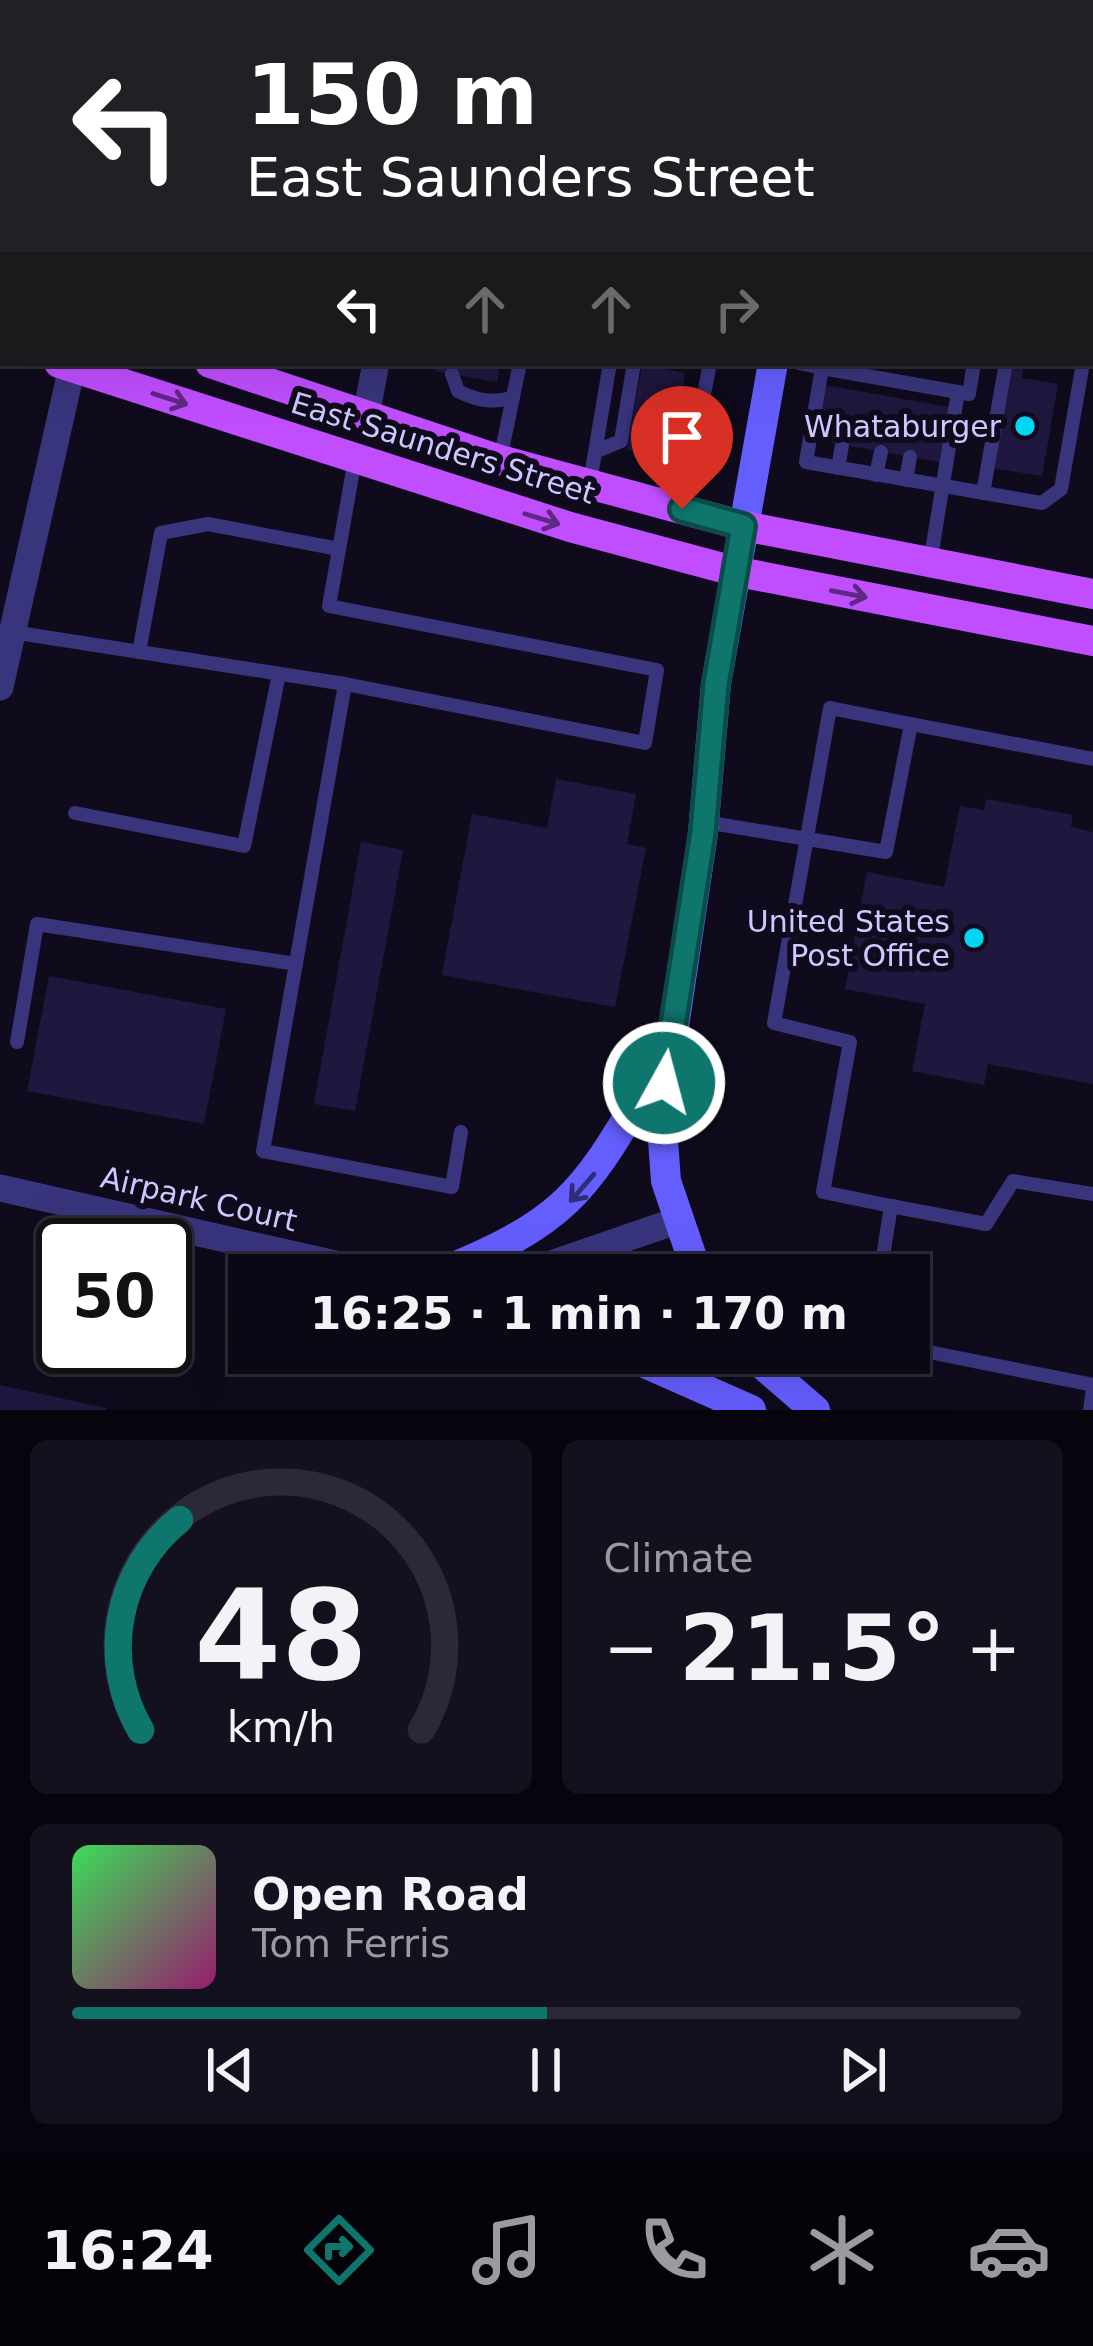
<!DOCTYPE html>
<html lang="en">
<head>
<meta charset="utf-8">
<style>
	:root { --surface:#0b0816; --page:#14111f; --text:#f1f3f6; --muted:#9a9aa1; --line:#2b2935; --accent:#0f766e }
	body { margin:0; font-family:"DejaVu Sans",sans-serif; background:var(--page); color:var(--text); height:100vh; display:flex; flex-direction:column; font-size:45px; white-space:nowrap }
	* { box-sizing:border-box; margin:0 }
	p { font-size:39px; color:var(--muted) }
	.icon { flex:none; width:66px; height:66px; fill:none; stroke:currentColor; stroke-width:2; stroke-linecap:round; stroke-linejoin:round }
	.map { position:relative; height:1410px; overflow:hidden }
	.details { display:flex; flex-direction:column; gap:30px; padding:30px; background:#06040c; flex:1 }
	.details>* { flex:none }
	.top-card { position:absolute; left:0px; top:0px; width:1095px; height:366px; box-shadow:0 12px 48px #0002,0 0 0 3px var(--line); background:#202124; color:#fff; overflow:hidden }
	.speed { position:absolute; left:36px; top:1218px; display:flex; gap:24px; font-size:60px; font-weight:700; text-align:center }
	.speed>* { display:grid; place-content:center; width:156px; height:156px; border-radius:50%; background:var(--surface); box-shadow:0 12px 48px #0002,0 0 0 3px var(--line); line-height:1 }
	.speed .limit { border:6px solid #111; border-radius:18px; background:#fff; color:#111 }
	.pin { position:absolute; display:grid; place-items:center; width:102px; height:102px; color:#fff; margin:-123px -51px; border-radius:50% 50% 50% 0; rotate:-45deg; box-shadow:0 0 12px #0007 }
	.pin .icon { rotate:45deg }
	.me { position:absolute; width:132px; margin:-66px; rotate:7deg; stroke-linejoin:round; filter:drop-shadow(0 0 9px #0008) }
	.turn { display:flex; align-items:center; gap:42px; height:252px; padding:0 48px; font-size:54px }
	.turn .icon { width:156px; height:156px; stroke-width:2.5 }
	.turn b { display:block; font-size:84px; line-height:102px }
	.lanes { display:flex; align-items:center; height:114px; padding:0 48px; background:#0003; justify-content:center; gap:60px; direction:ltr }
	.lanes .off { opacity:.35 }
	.big { font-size:90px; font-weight:800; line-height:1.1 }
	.details .tile { flex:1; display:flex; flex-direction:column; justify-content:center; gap:18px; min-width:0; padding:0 42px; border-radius:18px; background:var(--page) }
	.details .dial { align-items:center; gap:0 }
	.dial svg { height:312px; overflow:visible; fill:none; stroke:var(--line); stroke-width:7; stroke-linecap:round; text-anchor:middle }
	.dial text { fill:var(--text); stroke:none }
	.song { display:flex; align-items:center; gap:36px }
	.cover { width:144px; height:144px; border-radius:18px; background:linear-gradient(135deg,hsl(130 70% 55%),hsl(320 70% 35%)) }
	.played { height:12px; border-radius:6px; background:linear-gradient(90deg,var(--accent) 50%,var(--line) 50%) }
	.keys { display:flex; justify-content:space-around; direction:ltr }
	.heat { display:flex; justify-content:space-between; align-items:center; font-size:66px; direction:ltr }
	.details .tiles { flex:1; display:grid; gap:30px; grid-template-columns:1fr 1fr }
	.tile:last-child { grid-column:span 2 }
	.trip { position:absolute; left:228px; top:1254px; width:702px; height:120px; border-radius:0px; background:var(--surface); box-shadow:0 12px 48px #0002,0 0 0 3px var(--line); font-weight:800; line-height:120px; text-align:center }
	.tabs { display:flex; height:192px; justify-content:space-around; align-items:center; background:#040309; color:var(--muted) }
	.tabs .icon { width:84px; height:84px }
	.tabs .active { color:var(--accent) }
	.tabs b { font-size:54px; color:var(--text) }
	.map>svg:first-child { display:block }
</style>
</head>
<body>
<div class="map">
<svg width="1093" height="1410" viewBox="0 0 1093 1410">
	<rect width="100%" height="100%" fill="#0f0b1d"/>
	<g fill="#20173f">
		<polygon points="435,363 500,363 497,382 434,371"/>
		<polygon points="1010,363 1024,365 1022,378 1058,384 1042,476 992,468"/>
		<polygon points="642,365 685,373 670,458 627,450"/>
		<polygon points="825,385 949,407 939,462 816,440"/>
		<polygon points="556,779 636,794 627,844 646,848 615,1007 442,975 472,814 547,828"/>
		<polygon points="986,799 1073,815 1071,827 1093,832 1093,1084 988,1064 984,1085 912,1071 925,1004 845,989 867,872 944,887 960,806 984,810"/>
		<polygon points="361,842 403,850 355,1111 314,1104"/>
		<polygon points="49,976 226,1009 204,1124 27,1091"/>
		<polygon points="0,1385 106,1408 106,1410 0,1410"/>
	</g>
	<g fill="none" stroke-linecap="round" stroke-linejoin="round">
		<g stroke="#39357d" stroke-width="14">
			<polyline points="948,0 968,3"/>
			<polyline points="903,3 904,0"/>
			<polyline points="980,3 981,0"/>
			<polyline points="1092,273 1093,273"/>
			<polyline points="1092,311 1093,305"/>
			<polyline points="1092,354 1093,354"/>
			<polyline points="799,363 822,368"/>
			<polyline points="974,363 969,394 822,368 806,462 1042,503 1061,489 1083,363"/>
			<path d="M452,374l6,17c20,10 33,12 55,7"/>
			<polyline points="597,451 621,441 634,363"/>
			<polyline points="500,460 520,363"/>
			<polyline points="838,468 842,445"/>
			<polyline points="876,475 881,452"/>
			<polyline points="906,480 910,457"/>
			<polyline points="590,482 610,363"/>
			<polyline points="983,493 1006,363"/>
			<polyline points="682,509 710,363"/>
			<polyline points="930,563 958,392"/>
			<polyline points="12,632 345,684 263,1151 452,1187 461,1132"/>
			<polyline points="139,652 161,533 208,524 339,549"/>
			<polyline points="345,684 645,743 657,670 329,606 355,459"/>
			<polyline points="75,813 244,846 279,674"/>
			<polyline points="705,822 886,852 911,724 1093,759"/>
			<polyline points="17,1042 37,924 296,964"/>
			<polyline points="891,1206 823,1192 850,1042 774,1023 830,708 911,724"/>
			<polyline points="880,1275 891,1206 986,1224 1013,1181 1093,1194"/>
			<polyline points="909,1348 1093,1385"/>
			<polyline points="1090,1410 1093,1388"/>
		</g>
		<g stroke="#39357d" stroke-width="27">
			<polyline points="2,0 11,3"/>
			<polyline points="44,3 45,0"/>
			<polyline points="443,3 443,0"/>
			<polyline points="1092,198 1093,198"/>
			<polyline points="0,253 3,236"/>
			<polyline points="366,415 376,363"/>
			<polyline points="0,687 72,367"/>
			<polyline points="0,1188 384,1275"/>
			<polyline points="519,1275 676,1221"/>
		</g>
		<g stroke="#655eff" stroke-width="30">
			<polyline points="837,3 838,0"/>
			<path d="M434,1275c145,-57 152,-89 229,-216"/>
			<polyline points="698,1275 666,1181 661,1113 703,833 716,684 773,363"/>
			<polyline points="622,1353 751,1410"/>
			<polyline points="749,1353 815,1410"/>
		</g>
		<g stroke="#c04eff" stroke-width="30">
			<polyline points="0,293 3,294"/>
			<polyline points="0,343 3,344"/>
			<polyline points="59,363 570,527 734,571 1093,641"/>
			<polyline points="210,363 500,460 744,526 1093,594"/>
		</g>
	</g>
	<defs><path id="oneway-shaft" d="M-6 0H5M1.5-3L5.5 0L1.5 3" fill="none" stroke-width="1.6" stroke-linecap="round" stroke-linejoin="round" transform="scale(3)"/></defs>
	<g stroke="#5f2983">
		<use href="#oneway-shaft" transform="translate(170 399) rotate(18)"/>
		<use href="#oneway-shaft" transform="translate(542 519) rotate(17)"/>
		<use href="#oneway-shaft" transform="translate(849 594) rotate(11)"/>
	</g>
	<use stroke="#312c77" href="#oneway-shaft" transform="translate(582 1188) rotate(131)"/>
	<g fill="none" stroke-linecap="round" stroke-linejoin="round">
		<g stroke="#0a4d48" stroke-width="30">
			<polyline id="route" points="664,1083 703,832 716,684 743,526 682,509"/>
		</g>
		<use href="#route" stroke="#0f766e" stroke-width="21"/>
	</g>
	<g fill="#00d6f2" stroke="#0f0b1d" stroke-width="4.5">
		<circle cx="1025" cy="426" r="12"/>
		<circle cx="974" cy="938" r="12"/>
	</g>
	<g text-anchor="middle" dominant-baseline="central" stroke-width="12" stroke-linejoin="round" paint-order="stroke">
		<g font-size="30" fill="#cfc7ff" stroke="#0f0b1d" text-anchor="end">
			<text x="1001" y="426">Whataburger</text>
			<text x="950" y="921">United States<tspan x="950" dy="34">Post Office</tspan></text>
		</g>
		<g font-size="30" fill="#cfc7ff" stroke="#0f0b1d">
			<text transform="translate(443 448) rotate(17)">East Saunders Street</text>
			<text transform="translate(199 1199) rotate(13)">Airpark Court</text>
		</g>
	</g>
</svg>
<div class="speed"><div class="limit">50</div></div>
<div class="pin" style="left:682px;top:509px;background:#d93025"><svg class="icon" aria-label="arrive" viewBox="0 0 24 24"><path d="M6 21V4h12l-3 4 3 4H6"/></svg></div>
<svg class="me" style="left:664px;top:1083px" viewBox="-20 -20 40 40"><circle r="17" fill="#0f766e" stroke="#fff" stroke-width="3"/><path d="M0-11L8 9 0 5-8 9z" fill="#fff"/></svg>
<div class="trip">16:25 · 1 min · 170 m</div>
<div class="top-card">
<div class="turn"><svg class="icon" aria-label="left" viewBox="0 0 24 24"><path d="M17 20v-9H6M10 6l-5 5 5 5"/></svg><div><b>150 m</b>East Saunders Street</div></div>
<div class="lanes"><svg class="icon" aria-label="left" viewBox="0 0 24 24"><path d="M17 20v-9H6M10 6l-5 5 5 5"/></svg><svg class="icon off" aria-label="ahead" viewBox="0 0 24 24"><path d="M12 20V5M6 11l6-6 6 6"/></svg><svg class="icon off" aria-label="ahead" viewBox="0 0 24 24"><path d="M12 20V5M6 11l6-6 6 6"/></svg><svg class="icon off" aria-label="right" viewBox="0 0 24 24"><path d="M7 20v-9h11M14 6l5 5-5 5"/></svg></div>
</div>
</div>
<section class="details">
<div class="tiles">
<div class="tile dial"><svg viewBox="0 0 100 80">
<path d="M14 69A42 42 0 1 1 86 69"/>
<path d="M14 69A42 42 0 0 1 24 15" stroke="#0f766e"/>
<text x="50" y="56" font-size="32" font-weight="700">48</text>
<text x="50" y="72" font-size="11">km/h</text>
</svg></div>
<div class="tile"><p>Climate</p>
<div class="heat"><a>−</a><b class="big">21.5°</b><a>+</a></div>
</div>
<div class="tile">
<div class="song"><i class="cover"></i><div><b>Open Road</b><p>Tom Ferris</p></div></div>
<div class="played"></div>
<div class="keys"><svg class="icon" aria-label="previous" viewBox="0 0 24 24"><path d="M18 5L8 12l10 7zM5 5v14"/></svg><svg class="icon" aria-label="pause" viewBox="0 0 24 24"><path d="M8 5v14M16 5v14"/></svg><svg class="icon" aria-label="next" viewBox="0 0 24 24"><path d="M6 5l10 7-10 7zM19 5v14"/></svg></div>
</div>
</div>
</section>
<nav class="tabs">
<b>16:24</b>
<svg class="icon active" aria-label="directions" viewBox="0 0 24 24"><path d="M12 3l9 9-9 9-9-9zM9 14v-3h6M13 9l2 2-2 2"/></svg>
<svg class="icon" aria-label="music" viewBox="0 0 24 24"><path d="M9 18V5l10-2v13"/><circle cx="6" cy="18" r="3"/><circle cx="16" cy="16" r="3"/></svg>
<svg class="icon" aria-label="phone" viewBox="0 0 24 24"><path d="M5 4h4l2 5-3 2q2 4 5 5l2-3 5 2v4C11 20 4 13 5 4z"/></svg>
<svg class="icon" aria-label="climate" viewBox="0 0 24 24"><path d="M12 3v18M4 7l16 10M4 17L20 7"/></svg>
<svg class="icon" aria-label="car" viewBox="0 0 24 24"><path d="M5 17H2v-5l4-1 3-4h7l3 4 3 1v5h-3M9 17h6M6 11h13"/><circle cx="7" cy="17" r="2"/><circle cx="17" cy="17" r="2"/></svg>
</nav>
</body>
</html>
